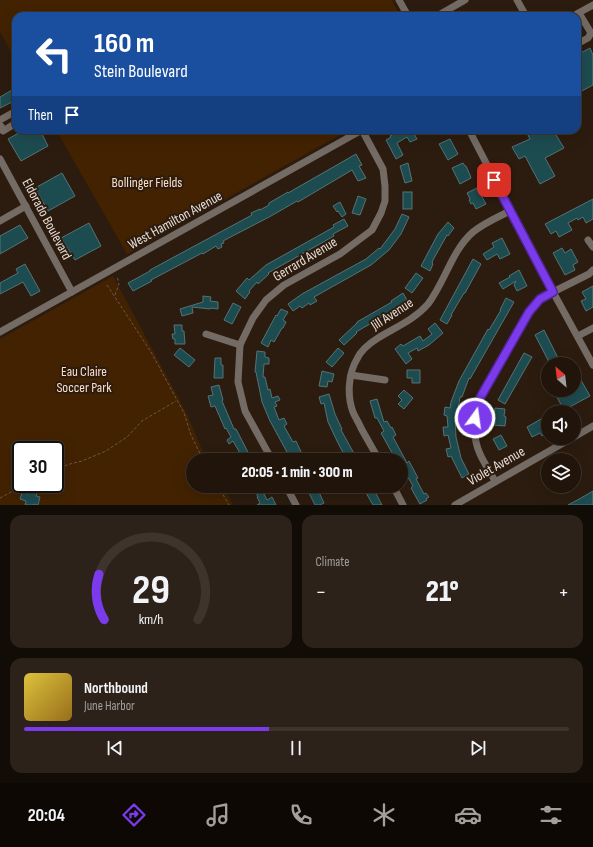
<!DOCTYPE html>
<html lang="en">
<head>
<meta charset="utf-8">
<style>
	:root { --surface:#21150b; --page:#2d2219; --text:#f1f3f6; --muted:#a29f9d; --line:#3e342c; --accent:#7c3aed }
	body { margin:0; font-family:"Sofia Sans Condensed",sans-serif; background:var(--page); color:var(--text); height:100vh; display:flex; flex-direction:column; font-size:15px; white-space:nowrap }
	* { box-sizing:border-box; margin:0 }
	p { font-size:13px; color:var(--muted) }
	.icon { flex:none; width:22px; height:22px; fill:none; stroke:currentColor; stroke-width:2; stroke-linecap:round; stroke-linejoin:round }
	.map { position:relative; height:505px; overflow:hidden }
	.sheet { display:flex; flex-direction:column; gap:10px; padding:10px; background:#120c06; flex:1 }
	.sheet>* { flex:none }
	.banner { position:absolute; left:12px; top:12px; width:569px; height:122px; border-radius:12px; box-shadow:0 4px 16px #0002,0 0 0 1px var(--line); background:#1a4fa0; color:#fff; overflow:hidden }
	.needle { width:26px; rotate:332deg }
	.tools { position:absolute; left:541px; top:357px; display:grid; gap:8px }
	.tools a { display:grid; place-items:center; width:40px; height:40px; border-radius:50%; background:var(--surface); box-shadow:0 4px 16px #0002,0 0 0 1px var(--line); font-size:20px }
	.speed { position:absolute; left:12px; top:441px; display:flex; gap:8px; font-size:20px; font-weight:700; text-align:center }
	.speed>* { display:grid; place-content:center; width:52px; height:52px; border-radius:50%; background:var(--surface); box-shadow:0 4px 16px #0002,0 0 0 1px var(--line); line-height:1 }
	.speed .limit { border:2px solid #111; border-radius:6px; background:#fff; color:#111 }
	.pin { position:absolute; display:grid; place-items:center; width:34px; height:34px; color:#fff; margin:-17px; border-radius:8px; box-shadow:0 2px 6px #0006 }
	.me { position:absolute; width:44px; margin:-22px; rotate:14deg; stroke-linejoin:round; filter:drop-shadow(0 0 3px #0008) }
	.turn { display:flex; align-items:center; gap:14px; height:84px; padding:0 16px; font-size:18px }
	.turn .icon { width:52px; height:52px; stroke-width:2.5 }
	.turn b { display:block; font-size:28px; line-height:34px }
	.then { display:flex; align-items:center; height:38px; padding:0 16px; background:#0003; gap:8px; font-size:15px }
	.big { font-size:30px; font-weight:800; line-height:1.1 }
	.sheet .card { flex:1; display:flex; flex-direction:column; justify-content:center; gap:6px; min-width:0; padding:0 14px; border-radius:12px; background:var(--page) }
	.sheet .dial { align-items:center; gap:0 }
	.dial svg { height:104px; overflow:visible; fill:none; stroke:var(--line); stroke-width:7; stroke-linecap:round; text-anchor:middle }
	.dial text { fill:var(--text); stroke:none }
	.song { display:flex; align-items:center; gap:12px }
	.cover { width:48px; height:48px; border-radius:6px; background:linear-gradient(135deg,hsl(50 70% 55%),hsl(40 70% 35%)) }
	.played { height:4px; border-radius:2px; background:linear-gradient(90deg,var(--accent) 45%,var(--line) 45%) }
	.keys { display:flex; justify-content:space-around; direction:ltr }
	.heat { display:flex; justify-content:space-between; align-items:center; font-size:22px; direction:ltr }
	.sheet .tiles { flex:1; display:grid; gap:10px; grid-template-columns:1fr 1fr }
	.card:last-child { grid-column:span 2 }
	.trip { position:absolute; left:186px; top:453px; width:222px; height:40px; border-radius:20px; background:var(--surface); box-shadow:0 4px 16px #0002,0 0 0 1px var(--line); font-weight:800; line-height:40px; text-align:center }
	.dock { display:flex; height:64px; justify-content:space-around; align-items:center; background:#0d0804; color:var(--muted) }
	.dock .icon { width:28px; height:28px }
	.dock .on { color:var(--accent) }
	.dock b { font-size:18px; color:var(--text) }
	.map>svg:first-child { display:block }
</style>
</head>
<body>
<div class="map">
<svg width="593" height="505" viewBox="0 0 593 505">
	<rect width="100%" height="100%" fill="#2c1c0f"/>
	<g fill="#422201" fill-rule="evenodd">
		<polygon points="0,0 392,0 400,16 16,16 16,60 0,32"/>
		<polygon points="56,130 349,130 127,254"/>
		<path d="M113,276l74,138 15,36 6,10h-15v26h29l11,19h-233v-166zM21,450h34v34h-34z"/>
	</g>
	<g fill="#1d4c50" stroke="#557275">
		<polygon points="590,48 593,55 593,85 580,92 577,87 577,55"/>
		<polygon points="14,89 16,94 16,100 0,108 0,97"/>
		<polygon points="24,130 40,130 48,146 21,161 8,139"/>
		<polygon points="404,130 406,130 408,134 413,132 417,139 410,142 407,137 397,143 403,155 396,159 386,140 391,137 390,136 399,131 400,132"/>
		<polygon points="539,130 553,130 564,148 545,158 555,176 540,184 525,156 519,159 512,147 530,139 528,135"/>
		<polygon points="450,139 458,154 448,160 439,144"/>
		<polygon points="356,154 362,165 359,166 366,178 358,181 352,170 298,202 297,201 271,216 223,241 224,243 221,244 222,247 218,249 216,246 203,254 202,253 151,280 152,281 133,291 128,283 150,271 150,270 252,215 251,213 260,209 260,210 269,205 269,203 288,192 288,193"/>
		<polygon points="408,163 412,181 405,183 400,166"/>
		<polygon points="463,163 465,166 466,166 470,175 471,178 460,184 452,168"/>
		<polygon points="62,173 75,196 48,211 35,188"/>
		<polygon points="477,188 486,204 476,209 473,203 471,204 469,200 470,199 467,193"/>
		<rect x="403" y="192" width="9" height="17"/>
		<polygon points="358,196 366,199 360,215 352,213"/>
		<polygon points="593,199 593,219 586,223 583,217 578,220 577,218 568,223 572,230 559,237 556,231 551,234 545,224"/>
		<polygon points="340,202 346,214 342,217 338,211 337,212 333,206"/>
		<polygon points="402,214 409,217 401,234 389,250 371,265 314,297 317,301 310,305 309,303 302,308 300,306 293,311 288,304 302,294 366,259 379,248 380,249 395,229"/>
		<polygon points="344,219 348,226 333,234 334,236 268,273 269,274 258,284 257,282 249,291 250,292 245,299 236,291 247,278 249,280 266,265 334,227 333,225"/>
		<polygon points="448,222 454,228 448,236 447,235 433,260 432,263 433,264 430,271 421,266 438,234"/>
		<polygon points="89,223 101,246 75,260 61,238"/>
		<polygon points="20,225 28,238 0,254 0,236"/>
		<polygon points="502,238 510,254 500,259 497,254 487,260 483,254 494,247 492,243"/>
		<polygon points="562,248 565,253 571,249 578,262 573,265 575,270 565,275 553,253"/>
		<polygon points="473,259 481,264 465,293 464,293 451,315 452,315 447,324 440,320"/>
		<polygon points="25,264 40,291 31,296 23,282 0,294 0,283 18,273 16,269"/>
		<polygon points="519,270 527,286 517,291 514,285 516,281 503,289 499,283 510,277 509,276"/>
		<polygon points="416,273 423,278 412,293 405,288"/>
		<polygon points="593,286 593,307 586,311 581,301 586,299 582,292"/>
		<polygon points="403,293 407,300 391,310 392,311 356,332 357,333 344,345 339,340 357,323 357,322 392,302 391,301"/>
		<polygon points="203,296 211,297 210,301 218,302 218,309 210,308 210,309 192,307 193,313 182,316 180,309 203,302"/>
		<polygon points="506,298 514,302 470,379 469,378 462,397 460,397 457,417 455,417 456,437 461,458 469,474 462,478 451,456 448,457 446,449 451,448 448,435 444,436 443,427 448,427 447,416 444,415 445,407 450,408 451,402 459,381 488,329 489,330 501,310 500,310"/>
		<polygon points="233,303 241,307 232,324 224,320"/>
		<polygon points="281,309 288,312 283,320 286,322 283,328 282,328 274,342 271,340 268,347 261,343 276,315 277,316"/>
		<polygon points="435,323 443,333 429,345 418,351 417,348 408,353 412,359 406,364 395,349 401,344 403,346 420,336 423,341 432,334 428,329"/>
		<polygon points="174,325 182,325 182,331 184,331 185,344 175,344 175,339 173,339 172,334 175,334"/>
		<polygon points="544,330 558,358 549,362 535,335"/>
		<polygon points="180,348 195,360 189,367 174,355"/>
		<polygon points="338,348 344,353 332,367 326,362"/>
		<polygon points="257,351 265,352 265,357 269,358 269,364 264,364 263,377 265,377 268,390 270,389 272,398 278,396 280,400 275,402 277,406 274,407 279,420 284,418 287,424 284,426 293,442 296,441 302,454 295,458 292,452 288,454 270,421 262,402 256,372 255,372"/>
		<polygon points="524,353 532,357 505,404 498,400"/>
		<polygon points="215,358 221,358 221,365 223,365 223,378 214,378"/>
		<polygon points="407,370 420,370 420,383 412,383 412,378 407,378"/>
		<polygon points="322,371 334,374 332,382 328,381 327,387 319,386"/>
		<polygon points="577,373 590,396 564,410 553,390 574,390 574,375"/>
		<polygon points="219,385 223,400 222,401 234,429 236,429 251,458 246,460 235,460 233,456 240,453 233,441 229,444 227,440 231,437 226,428 225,429 215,406 211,407 208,396 213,395 211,387"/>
		<polygon points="404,390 413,398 404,409 398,404 402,400 398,396"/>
		<polygon points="329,394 335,414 342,429 341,430 356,457 350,460 347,460 339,445 328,422 324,403 321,404 319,397"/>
		<polygon points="377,399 384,422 387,421 391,428 392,427 396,435 393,437 407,463 409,461 418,478 416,479 424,494 426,493 429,497 426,499 427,500 420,504 411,488 413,486 405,472 403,473 401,470 401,460 396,460 381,433 384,431 377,418 375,418 370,401"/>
		<polygon points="495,408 505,409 504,416 506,417 505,426 493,425"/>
		<polygon points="548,415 548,432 542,436 540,433 532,437 527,427"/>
		<polygon points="501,435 507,446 499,450 493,439"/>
		<polygon points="253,486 260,486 267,500 272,497 276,505 257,505 260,503 257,497 258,497"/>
		<polygon points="313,486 316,486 324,503 320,505 315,505 307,489"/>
		<polygon points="362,486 372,486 382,505 373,505"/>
		<polygon points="30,488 38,490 36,496 40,497 38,505 34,504 33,505 25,505 26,501 20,499 22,493 28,494"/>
		<polygon points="593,491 593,505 568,505 581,498"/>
	</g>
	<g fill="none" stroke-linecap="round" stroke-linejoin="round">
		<g stroke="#67594d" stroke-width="1" stroke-dasharray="3 2" stroke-linecap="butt">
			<polyline points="107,285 151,352 184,413 191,435 203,460"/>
			<polyline points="115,295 119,284 117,276"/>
			<polyline points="55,469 70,464 82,461 106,451 127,437 142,421 176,401"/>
			<polyline points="218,486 229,505"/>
			<polyline points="0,498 26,484"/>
		</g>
		<g stroke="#736b64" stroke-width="7">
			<polyline points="399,0 408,16"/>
			<polyline points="517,0 526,16"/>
			<polyline points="437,16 465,0"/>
			<polyline points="573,16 593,5"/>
			<polyline points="577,44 588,38 591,33 579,13"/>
			<polyline points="0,120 16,111"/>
			<polyline points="0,126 1,126 3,131 16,123"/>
			<polyline points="469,130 553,292 593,365"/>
			<polyline points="0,159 72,292"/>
			<polyline points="0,221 26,206"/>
			<polyline points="588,240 593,247"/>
			<polyline points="0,332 362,130"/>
			<polyline points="206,334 240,345"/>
			<polyline points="578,336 593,328"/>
			<polyline points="351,375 385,380"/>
			<polyline points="574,437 593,426"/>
			<polyline points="272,460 245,411 238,382 240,345 253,318 266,300 284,285 340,254 372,230 381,213 385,201 385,186 383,169 362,130"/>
			<path d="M379,460c-6,-11 -12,-21 -18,-32 -2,-5 -6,-11 -8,-16 -6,-16 -5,-38 4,-53 4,-9 13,-16 21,-21 18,-11 36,-18 50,-34 17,-22 24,-54 45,-72 11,-9 25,-15 37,-21"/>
			<path d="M495,481c-5,-9 -11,-18 -15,-27 -8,-18 -7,-39 0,-56l49,-87 11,-12 13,-7 36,-18 4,-4"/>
			<polyline points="286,486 296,505"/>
			<polyline points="393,486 403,505"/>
			<polyline points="455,505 572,438"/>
		</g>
	</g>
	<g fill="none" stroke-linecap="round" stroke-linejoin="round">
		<g stroke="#51269a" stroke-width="10">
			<polyline id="route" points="475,418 476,408 480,398 529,312 540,299 553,292 494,180"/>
		</g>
		<use href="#route" stroke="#7c3aed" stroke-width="7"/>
	</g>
	<g text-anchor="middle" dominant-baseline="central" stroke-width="4" stroke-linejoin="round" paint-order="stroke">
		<g font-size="14" fill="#fbddc6" stroke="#2c1c0f">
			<text x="147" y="182">Bollinger Fields</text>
			<text x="84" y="371">Eau Claire<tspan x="84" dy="16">Soccer Park</tspan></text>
		</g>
		<g font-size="14" fill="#e8dcd4" stroke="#2c1c0f">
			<text transform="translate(47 219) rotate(62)">Eldorado Boulevard</text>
			<text transform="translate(175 220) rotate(-29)">West Hamilton Avenue</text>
			<text transform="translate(305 259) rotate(-31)">Gerrard Avenue</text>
			<text transform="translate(392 314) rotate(-33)">Jill Avenue</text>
			<text transform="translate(496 466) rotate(-30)">Violet Avenue</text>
		</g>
	</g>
</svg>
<div class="tools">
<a><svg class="needle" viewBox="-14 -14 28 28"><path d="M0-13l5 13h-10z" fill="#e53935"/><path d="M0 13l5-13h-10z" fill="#a29f9d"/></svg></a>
<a><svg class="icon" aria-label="sound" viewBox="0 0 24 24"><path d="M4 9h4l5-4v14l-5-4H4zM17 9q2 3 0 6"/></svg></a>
<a><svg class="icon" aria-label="layers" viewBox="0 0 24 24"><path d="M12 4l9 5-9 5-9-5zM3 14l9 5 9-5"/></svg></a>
</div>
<div class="speed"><div class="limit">30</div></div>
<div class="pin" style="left:494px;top:180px;background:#d93025"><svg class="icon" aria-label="arrive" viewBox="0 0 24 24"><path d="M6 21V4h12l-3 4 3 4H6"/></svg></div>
<svg class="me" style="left:475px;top:418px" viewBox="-20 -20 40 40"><circle r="17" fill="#7c3aed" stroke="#fff" stroke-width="3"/><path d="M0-11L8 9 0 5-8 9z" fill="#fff"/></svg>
<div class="trip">20:05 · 1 min · 300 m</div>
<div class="banner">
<div class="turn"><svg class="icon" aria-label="left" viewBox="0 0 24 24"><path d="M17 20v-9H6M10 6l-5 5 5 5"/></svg><div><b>160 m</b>Stein Boulevard</div></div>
<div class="then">Then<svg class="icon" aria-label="arrive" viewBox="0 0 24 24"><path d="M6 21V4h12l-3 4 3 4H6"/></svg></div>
</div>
</div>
<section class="sheet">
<div class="tiles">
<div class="card dial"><svg viewBox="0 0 100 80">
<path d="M14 69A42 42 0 1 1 86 69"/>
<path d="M14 69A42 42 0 0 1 10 34" stroke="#7c3aed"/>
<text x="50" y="56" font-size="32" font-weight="700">29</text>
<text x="50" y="72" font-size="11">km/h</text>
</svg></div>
<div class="card"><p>Climate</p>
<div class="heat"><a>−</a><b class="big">21°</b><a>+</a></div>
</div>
<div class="card">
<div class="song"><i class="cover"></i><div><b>Northbound</b><p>June Harbor</p></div></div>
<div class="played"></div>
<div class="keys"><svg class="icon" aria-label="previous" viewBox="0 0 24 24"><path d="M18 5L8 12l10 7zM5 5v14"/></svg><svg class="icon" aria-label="pause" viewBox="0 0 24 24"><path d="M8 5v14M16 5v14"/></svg><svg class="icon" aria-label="next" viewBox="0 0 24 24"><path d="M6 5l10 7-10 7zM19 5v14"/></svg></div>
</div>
</div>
</section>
<nav class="dock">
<b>20:04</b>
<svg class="icon on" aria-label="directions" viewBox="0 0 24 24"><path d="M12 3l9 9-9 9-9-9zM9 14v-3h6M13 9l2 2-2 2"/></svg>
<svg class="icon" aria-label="music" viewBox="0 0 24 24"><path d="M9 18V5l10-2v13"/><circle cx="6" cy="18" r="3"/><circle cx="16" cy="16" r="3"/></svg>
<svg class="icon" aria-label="phone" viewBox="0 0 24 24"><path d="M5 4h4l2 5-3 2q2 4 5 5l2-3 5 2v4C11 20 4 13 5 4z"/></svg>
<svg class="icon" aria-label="climate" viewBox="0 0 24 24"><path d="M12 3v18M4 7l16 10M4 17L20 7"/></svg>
<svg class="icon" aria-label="car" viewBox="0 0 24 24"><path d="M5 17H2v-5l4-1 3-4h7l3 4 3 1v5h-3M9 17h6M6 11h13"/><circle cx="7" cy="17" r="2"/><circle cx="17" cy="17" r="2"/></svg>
<svg class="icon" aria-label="filters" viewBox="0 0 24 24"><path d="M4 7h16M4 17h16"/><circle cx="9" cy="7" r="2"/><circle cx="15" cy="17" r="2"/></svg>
</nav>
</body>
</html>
